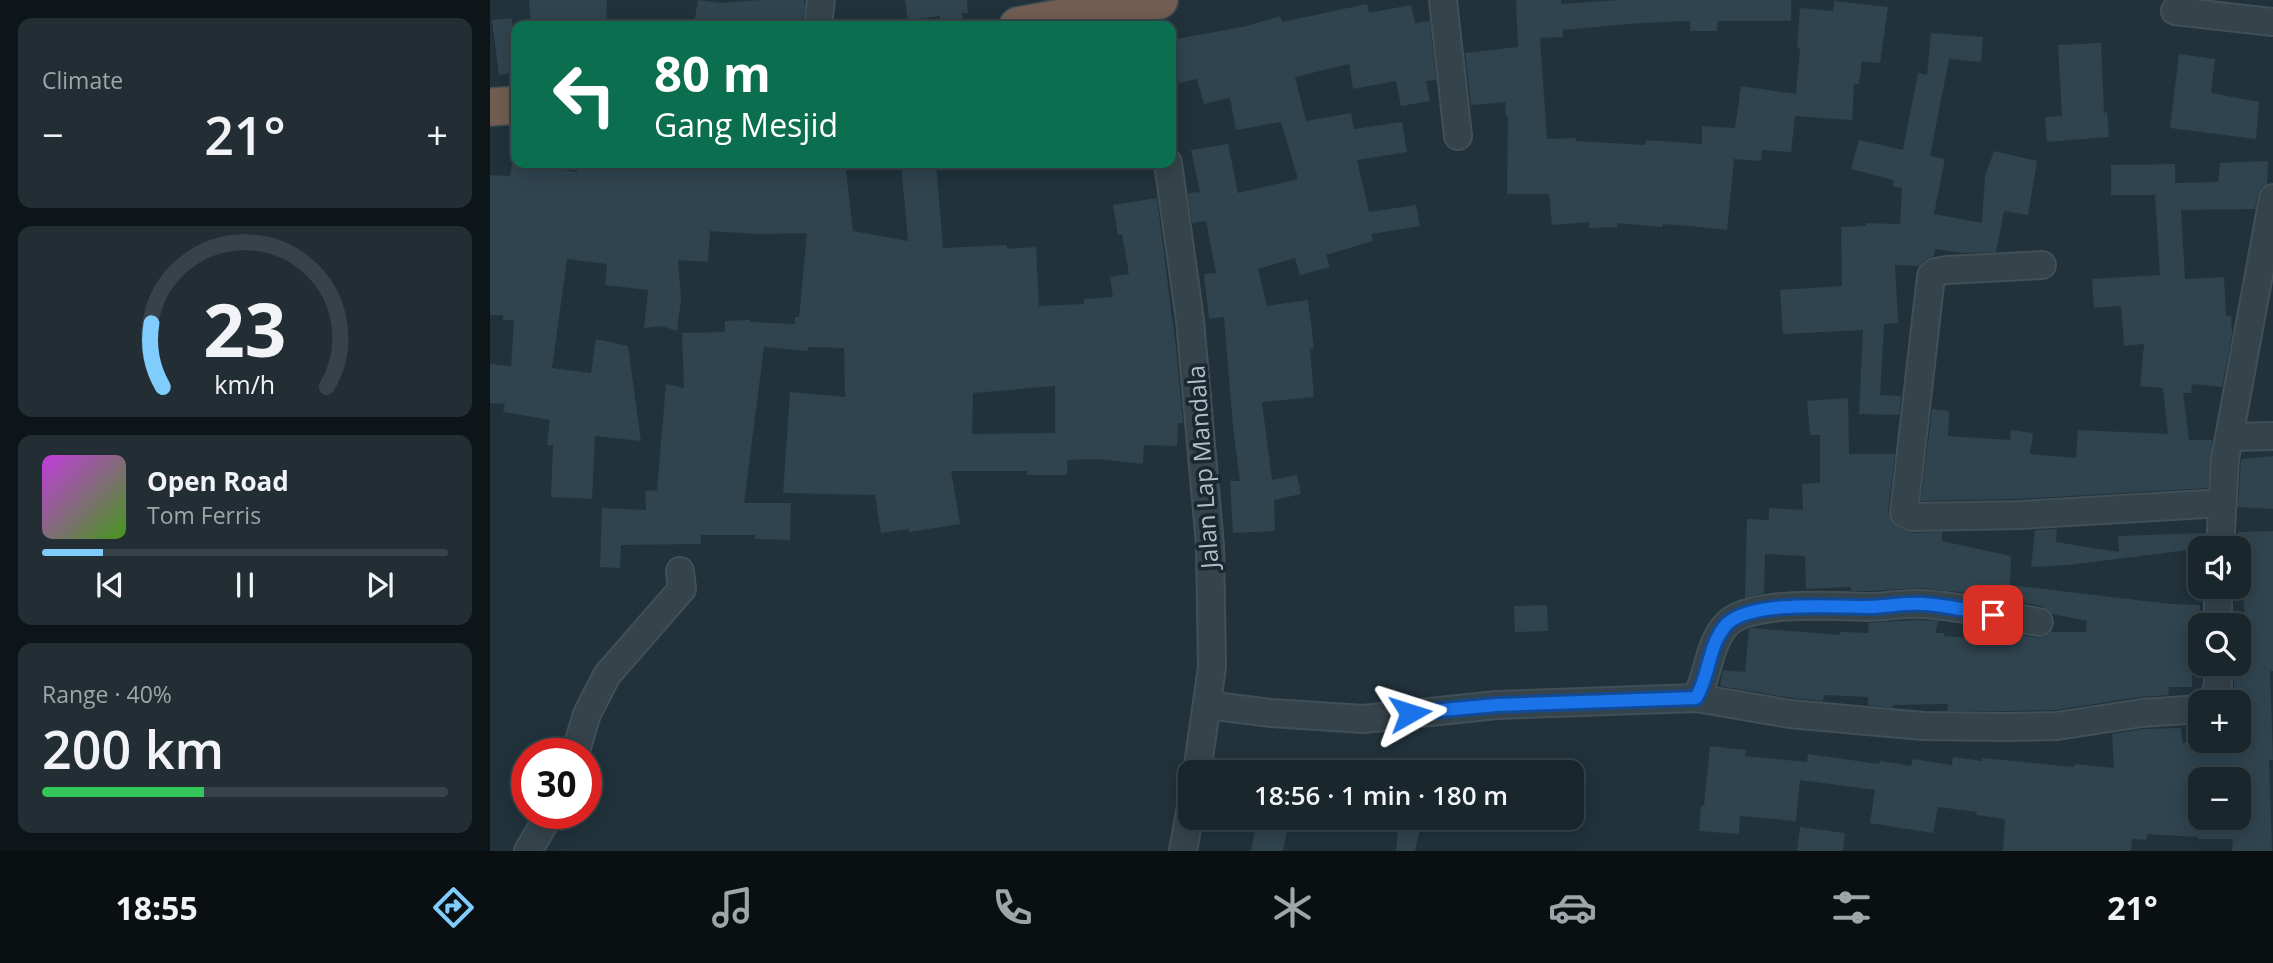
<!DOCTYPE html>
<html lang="en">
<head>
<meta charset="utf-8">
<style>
	:root { --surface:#19262c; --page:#222e34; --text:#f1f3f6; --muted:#9fa5a9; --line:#374348; --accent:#80ccfc }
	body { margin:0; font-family:"Open Sans",sans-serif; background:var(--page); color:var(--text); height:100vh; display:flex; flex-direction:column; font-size:26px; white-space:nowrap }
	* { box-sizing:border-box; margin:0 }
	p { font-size:23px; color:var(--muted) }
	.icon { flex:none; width:38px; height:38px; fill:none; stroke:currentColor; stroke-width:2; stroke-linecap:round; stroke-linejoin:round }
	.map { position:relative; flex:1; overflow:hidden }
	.drawer { display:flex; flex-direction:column; gap:18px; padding:18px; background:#0e1518; width:490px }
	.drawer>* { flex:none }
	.banner { position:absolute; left:21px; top:21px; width:665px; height:147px; border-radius:14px; box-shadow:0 4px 18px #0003,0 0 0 2px var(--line); background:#0b6e4f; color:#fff; overflow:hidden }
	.tools { position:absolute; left:1698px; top:536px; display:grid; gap:14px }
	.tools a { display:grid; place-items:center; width:63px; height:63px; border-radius:14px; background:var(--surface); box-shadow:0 4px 18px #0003,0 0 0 2px var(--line); font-size:35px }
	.speed { position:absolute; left:21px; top:738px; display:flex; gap:14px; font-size:35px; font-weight:700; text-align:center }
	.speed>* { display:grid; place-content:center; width:91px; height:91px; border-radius:50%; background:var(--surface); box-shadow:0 4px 18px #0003,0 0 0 2px var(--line); line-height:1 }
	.speed .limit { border:10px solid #d22; background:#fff; color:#111 }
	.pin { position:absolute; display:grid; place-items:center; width:60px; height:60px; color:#fff; margin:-30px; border-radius:14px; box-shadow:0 4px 10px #0006 }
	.me { position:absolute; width:77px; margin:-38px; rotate:84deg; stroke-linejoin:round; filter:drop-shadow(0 0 5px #0008) }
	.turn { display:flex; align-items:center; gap:24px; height:147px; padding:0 28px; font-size:32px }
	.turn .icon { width:91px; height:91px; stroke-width:2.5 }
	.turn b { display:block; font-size:49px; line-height:60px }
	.big { font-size:52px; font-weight:600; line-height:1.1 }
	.drawer .tile { flex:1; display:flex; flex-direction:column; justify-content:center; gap:10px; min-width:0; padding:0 24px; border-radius:14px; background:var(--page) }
	.drawer .dial { align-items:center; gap:0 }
	.dial svg { height:182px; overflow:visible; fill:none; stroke:var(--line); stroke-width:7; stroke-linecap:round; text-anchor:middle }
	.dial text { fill:var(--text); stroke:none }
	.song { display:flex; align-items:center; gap:21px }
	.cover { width:84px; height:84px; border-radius:10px; background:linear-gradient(135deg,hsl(290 70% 55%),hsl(100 70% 35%)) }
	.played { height:7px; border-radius:4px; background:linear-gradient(90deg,var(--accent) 15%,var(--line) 15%) }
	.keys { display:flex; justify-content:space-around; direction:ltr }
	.heat { display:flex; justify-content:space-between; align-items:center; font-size:38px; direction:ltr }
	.charge { height:10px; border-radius:5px; background:linear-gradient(90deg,#34c759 40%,var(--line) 0) }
	.trip { position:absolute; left:688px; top:760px; width:406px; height:70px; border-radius:14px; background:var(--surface); box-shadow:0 4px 18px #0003,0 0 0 2px var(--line); font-weight:600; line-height:70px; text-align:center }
	.tabs { display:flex; height:112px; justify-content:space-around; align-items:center; background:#0a0f12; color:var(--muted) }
	.tabs .icon { width:49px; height:49px }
	.tabs .selected { color:var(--accent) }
	.tabs b { font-size:32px; color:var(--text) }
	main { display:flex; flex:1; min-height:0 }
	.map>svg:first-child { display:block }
</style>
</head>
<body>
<main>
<section class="drawer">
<div class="tile"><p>Climate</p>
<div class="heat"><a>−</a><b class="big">21°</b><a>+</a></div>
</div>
<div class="tile dial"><svg viewBox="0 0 100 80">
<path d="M14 69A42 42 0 1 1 86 69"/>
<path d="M14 69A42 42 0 0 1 9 41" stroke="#80ccfc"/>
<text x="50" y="56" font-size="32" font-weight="700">23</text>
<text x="50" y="72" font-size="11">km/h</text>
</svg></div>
<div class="tile">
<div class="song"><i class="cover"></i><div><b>Open Road</b><p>Tom Ferris</p></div></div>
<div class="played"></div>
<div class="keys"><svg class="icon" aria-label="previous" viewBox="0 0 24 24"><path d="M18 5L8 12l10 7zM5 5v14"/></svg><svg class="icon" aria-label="pause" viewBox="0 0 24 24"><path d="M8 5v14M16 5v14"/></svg><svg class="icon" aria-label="next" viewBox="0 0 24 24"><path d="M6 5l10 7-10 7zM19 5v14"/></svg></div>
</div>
<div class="tile"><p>Range · 40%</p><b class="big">200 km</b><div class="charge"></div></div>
</section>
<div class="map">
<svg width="1783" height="851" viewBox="0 0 1783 851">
	<rect width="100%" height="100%" fill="#21323b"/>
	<g fill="#30444f" fill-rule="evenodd">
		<polygon points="39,0 117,0 116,26 41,26"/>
		<polygon points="208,0 231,3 270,0 314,0 315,4 313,20 260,26 222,26 204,23"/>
		<polygon points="415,0 477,0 478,13 472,13 474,26 451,26 450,16 418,20"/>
		<polygon points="1026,0 1071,0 1071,4 1130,0 1301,0 1301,21 1228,21 1227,31 1200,31 1200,21 1150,23 1073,30 1073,37 1050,38 1057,139 1086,138 1086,141 1155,145 1156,140 1212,144 1212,126 1245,128 1251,86 1306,94 1310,48 1307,47 1310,8 1343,11 1344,1 1398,7 1390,63 1372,61 1369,84 1364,84 1362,120 1305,116 1301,152 1272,150 1271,161 1244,159 1237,230 1210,227 1173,224 1173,227 1127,223 1127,227 1099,228 1099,222 1062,225 1059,194 1017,194 1018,116 1016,116 1015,102 981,105 975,53 1028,47"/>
		<polygon points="877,4 879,13 921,5 925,23 940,21 946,80 936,81 940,101 911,106 906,81 863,89 859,64 805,77 816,121 861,113 864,129 912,122 917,152 867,160 879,212 926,205 930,226 881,234 883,241 836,255 840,267 810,275 805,258 768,269 777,306 818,300 824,348 820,349 824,397 772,402 782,480 807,475 811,494 784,500 785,531 743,533 740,481 750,481 743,427 734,317 719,319 714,274 726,273 716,221 702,223 698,193 710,192 701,150 738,144 748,193 808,179 791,122 746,130 740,98 714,104 707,79 689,83 681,40 757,26 790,16 792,22"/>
		<polygon points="22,18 26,73 9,75 2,20"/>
		<polygon points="1441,33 1493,37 1491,62 1459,59 1440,156 1455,159 1444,214 1492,223 1495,176 1504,151 1547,161 1538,215 1514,211 1506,252 1472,253 1445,249 1444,256 1435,260 1429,266 1405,265 1408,323 1394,324 1390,395 1411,396 1409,415 1369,414 1373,330 1293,334 1290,290 1352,286 1351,227 1376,226 1376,223 1410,224 1412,188 1403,186 1404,180 1361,169 1369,140 1413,150 1428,73 1437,75"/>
		<polygon points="1611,43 1614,113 1617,112 1619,137 1557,142 1555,117 1572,116 1568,45"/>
		<polygon points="1689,54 1725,59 1721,93 1769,102 1766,139 1680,128"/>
		<polygon points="1778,161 1777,184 1771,188 1768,194 1765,209 1691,210 1695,279 1734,277 1736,316 1741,316 1742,335 1732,387 1702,384 1701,393 1693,393 1699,440 1722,440 1718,488 1530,499 1431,501 1442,409 1459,411 1458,436 1520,440 1521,430 1543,433 1540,454 1586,458 1588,430 1678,434 1673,388 1650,386 1654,344 1634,346 1631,306 1604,308 1602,279 1670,275 1665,195 1621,195 1621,165 1685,164 1685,183 1728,182 1730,163"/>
		<path d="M88,163h267l8,68 55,10 -7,-78h35l7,85 64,-3v4l29,-2 3,59 45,-2v-5l29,-2 -3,-20 19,-3 -7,-40 -4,1 -5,-30 44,-7 20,158 6,67h-5l-1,23 -33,-1 -1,19 -45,-5 -31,1v15h-40v-4h-76l9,53 -51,8v-3l-28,4 -6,-38 -92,-2 7,-101 55,5 -1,-49 -36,-1v4l-44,-4 -20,156h47l-1,37 -35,-1v-4h-54v9l-80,1 -1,23 -20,-1 2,-59 44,2 -1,-19 12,-1 9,-106 18,4 -2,-55 43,-1v-11l25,-1v2l45,2v-7h4l8,-84 -48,1 -49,-3 -2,31 -30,-2 3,39 -4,32 -15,-5 -18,2 4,-38 -43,-5 2,-21 -40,-5 -15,109 39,5 5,-34 32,7 13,95 -46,-5 -3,63 -41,-2 2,-52h-6l3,-25 -47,-8 2,-8 -15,-1v-39l21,2 3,-46h-11v-5h-13v-140l20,1 2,-12 65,8zM565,386v47l-83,1 1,-41z"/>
		<polygon points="1358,398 1359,454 1405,454 1398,511 1401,521 1408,527 1423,533 1452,532 1452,541 1521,556 1520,585 1680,604 1710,605 1710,673 1702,674 1702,687 1679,687 1678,695 1650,697 1566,710 1519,711 1457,711 1458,704 1403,705 1403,708 1378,705 1378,697 1334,695 1333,701 1302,698 1230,686 1233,670 1255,672 1259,629 1262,628 1350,635 1350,632 1378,633 1379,623 1425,620 1448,621 1445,633 1454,633 1454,636 1493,639 1494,632 1516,632 1547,638 1555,636 1561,632 1596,632 1597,621 1562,614 1552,606 1478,593 1432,588 1378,591 1361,591 1361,587 1316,589 1315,556 1275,554 1274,593 1255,598 1257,519 1279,520 1279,508 1313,510 1312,484 1330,483 1330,435 1320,435 1317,401"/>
		<polygon points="1783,456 1783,509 1748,507 1751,459"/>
		<polygon points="1567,529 1566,542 1629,552 1628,536 1715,533 1714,548 1579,565 1541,567 1545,530"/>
		<path d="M1783,531v140h-3l3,89h-4l3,91h-40l1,-12h-35v-2l-51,-3 -1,6 -14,-1 -1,12h-128l2,-32 -29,-4 1,-3 -39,-5 -5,26 -63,-10 5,-33 -75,-10 -4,41 -56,-5 -1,18 -40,-3 2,-25h3l6,-60 36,4 -1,6 62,6 1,-8 71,10 1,-3 31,5 2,-7 39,6 1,-8 29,4v-3l92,9 1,-3 39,4 -2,-34 32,-5 37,-1 2,15h53v-3h2v-38h-4v-39h8l-3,-25h8l-4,-42h-5v-64zM1710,777h37l1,40h-38z"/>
		<polygon points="1057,605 1058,631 1025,632 1024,606"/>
		<polygon points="767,817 799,820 793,851 761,851"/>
		<polygon points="909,817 933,817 925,851 906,851"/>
		<polygon points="1310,827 1355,833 1353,851 1307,851"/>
	</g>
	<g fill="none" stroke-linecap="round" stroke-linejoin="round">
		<g stroke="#414f57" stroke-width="30">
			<g id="minor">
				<polyline points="953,0 968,136"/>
				<polyline points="1685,11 1783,22"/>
				<polyline points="328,26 331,0"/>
				<polyline points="678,163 700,320 720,545 722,667 707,772"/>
				<polyline points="1552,265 1457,270 1445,272 1441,276 1414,513 1423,517 1531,515 1733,503"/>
				<polyline points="1739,437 1783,436"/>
				<polyline points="1730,548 1735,459 1783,198"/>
				<polyline points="1728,625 1728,586"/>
				<path d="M1206,698c13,-23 12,-54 31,-74 23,-24 109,-18 141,-17 18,0 36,-4 54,-3 38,2 79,12 117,18"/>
				<polyline points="1722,702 1728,685 1728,663"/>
				<polyline points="717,705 782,713 873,719 1007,705 1206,698 1300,714 1433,726 1519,727 1567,726 1652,713 1710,709"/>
				<polyline points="85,754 97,714 117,675 192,589 190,571"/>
				<polyline points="38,851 60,814"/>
				<polyline points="693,851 700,812"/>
			</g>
		</g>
		<g stroke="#3f4e56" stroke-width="40">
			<g id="highway">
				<polyline points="528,26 669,0"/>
				<polyline points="0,107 26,105"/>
			</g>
		</g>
		<use href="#minor" stroke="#35434b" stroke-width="26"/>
		<use href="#highway" stroke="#715d51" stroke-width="37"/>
	</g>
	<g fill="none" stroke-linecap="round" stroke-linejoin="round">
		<g stroke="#114b97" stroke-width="18">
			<path id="route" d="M920,713l87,-8 199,-7c14,-23 12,-54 31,-74 24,-24 110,-17 142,-17 18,0 36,-5 54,-3 23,1 47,7 70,11"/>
		</g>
		<use href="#route" stroke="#1a73e8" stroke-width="12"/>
	</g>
	<g text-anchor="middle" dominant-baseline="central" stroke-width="7" stroke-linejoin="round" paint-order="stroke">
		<g font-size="24" fill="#afbec7" stroke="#1a2830">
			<text transform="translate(712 467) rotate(-94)">Jalan Lap Mandala</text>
		</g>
	</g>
</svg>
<div class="tools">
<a><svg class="icon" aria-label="sound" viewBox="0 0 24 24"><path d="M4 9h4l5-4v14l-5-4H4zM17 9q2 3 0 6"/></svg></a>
<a><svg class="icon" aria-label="search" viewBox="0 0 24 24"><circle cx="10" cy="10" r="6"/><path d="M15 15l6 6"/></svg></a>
<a>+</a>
<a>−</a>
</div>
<div class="speed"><div class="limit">30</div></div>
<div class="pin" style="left:1503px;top:615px;background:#d93025"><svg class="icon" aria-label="arrive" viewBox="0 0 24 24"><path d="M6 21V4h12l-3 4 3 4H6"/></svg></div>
<svg class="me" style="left:920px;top:713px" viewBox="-20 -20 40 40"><path d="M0-17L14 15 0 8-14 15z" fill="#1a73e8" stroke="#fff" stroke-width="4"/></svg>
<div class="trip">18:56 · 1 min · 180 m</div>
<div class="banner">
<div class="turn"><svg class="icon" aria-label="left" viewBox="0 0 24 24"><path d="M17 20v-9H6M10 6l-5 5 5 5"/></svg><div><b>80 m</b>Gang Mesjid</div></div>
</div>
</div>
</main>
<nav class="tabs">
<b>18:55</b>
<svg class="icon selected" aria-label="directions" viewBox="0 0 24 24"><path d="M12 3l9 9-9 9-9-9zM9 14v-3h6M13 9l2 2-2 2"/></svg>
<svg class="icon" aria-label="music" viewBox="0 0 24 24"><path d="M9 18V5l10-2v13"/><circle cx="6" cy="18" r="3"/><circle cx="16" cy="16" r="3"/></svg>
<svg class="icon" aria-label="phone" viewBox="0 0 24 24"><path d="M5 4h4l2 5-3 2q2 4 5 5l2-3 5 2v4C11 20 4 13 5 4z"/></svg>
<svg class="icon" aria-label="climate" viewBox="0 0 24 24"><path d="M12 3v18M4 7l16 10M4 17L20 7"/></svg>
<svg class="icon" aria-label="car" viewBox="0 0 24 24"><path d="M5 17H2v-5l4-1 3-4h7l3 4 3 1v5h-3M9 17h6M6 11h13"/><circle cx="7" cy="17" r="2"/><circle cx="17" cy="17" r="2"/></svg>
<svg class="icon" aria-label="filters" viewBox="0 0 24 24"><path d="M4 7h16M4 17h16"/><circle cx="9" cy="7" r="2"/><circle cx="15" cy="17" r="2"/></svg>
<b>21°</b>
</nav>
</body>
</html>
